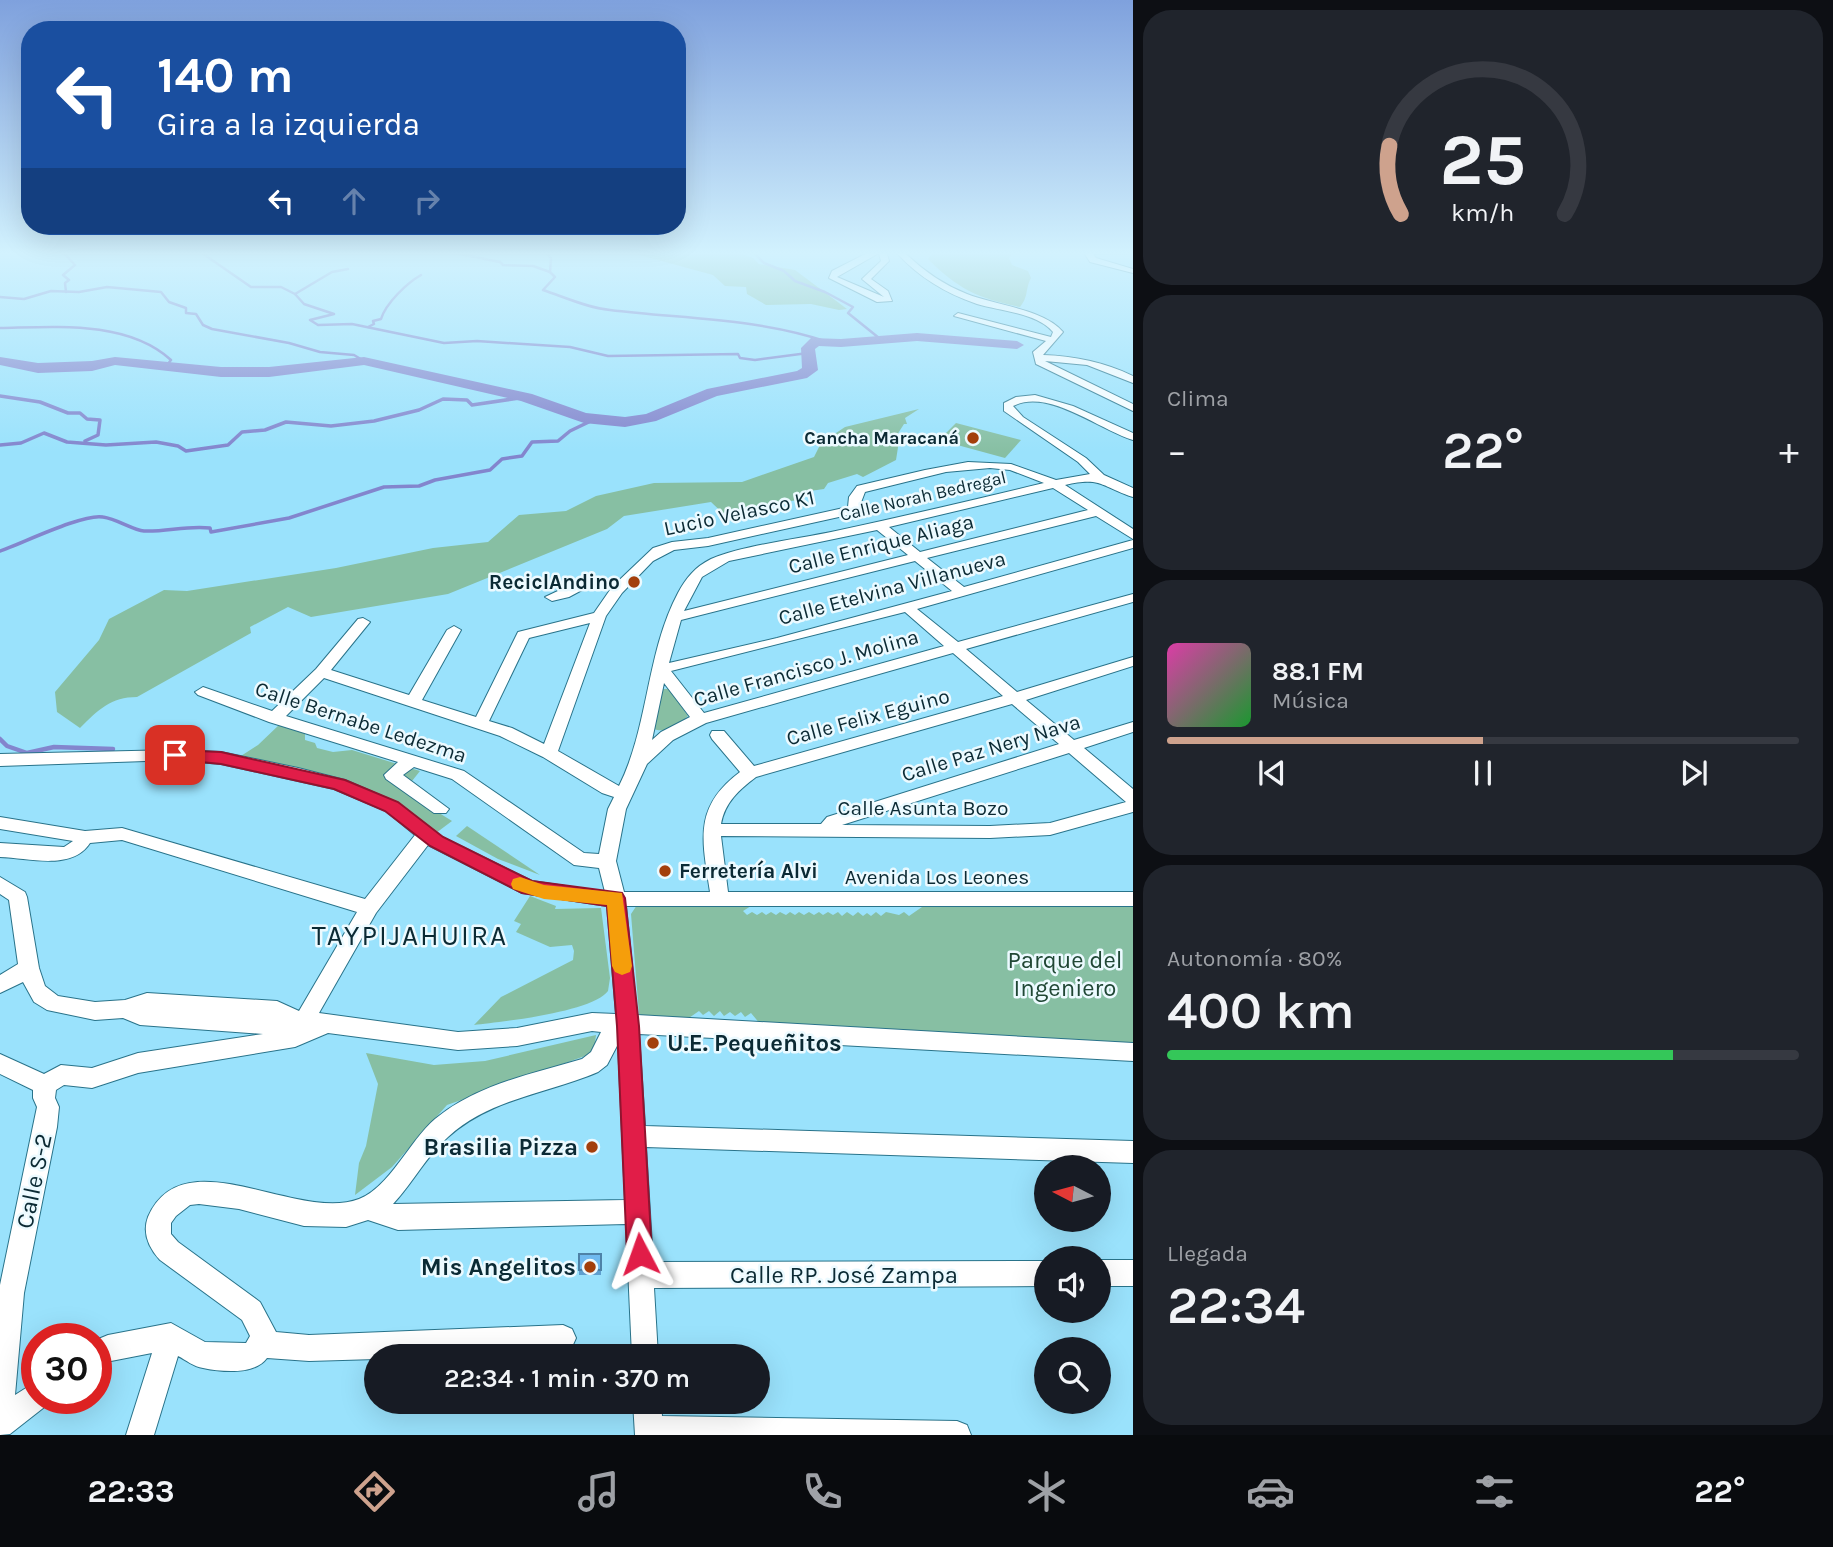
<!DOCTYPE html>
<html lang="es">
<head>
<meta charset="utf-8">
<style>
	:root { --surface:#171b24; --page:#20242c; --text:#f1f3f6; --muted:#9ea1a6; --line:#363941; --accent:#cea28d }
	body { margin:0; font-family:Karla,sans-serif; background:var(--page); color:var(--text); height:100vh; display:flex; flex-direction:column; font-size:26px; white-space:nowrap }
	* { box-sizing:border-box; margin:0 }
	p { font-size:23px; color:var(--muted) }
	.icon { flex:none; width:38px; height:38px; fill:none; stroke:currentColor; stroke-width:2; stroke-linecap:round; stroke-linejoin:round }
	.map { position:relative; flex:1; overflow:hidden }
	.sheet { display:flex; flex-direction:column; gap:10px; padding:10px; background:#0d0f14; width:700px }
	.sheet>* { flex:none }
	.guide { position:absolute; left:21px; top:21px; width:665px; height:214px; border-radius:28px; box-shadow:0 7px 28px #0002; background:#1a4fa0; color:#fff; overflow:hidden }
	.needle { width:46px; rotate:276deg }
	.fabs { position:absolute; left:1034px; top:1155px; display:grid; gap:14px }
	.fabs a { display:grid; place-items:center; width:77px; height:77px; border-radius:50%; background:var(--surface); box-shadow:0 7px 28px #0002; font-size:35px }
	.speed { position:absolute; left:21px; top:1323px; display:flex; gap:14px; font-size:35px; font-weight:700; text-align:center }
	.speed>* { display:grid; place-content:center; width:91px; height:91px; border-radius:50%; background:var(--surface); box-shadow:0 7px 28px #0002; line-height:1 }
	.speed .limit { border:10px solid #d22; background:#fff; color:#111 }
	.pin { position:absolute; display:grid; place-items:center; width:60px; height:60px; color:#fff; margin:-30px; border-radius:14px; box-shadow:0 4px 10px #0006 }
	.me { position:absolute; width:77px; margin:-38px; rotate:356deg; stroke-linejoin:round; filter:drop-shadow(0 0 5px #0008) }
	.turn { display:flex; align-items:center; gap:24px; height:147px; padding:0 21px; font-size:32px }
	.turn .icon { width:91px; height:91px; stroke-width:2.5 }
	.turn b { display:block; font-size:49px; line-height:60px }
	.lanes { display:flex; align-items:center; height:66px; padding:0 21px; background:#0003; justify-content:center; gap:35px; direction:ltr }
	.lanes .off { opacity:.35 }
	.big { font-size:52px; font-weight:600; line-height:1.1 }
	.sheet .tile { flex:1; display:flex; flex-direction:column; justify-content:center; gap:10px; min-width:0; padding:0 24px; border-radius:28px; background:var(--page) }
	.sheet .dial { align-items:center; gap:0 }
	.dial svg { height:182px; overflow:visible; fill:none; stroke:var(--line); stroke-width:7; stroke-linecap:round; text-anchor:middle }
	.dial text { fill:var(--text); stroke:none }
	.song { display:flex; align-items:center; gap:21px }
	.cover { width:84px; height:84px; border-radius:10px; background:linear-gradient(135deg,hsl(320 70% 55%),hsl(130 70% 35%)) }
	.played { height:7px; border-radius:4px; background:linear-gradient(90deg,var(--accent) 50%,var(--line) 50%) }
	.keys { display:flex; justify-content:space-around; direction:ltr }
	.heat { display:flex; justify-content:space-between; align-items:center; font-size:38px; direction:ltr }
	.charge { height:10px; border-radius:5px; background:linear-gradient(90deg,#34c759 80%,var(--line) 0) }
	.trip { position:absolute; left:364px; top:1344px; width:406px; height:70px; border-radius:35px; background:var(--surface); box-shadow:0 7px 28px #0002; font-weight:600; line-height:70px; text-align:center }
	.menu { display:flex; height:112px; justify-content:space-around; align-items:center; background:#090b0e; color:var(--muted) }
	.menu .icon { width:49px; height:49px }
	.menu .selected { color:var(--accent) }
	.menu b { font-size:32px; color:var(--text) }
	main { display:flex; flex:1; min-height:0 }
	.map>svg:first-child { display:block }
</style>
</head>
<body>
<main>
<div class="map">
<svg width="1133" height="1435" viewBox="0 0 1133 1435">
	<rect width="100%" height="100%" fill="#9ae2fc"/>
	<g fill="#87bfa3">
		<polygon points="647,251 749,251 742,254 753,258 759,264 795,270 847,309 839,310 811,304 766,305 747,294 746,287 725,286 713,275 636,254"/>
		<path d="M935,251h79l-5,7 3,7 16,6 3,7c-6,11 -2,18 -11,29 -42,-9 -61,-17 -92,-48z"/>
		<path d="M919,409l-14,9 2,6h-3l-7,11 2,6 -3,19 -33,17 -6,-3 -29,9 -4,6 -14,2 -12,9 -58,8 7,10 -16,3 -20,-19 -87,14 -17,13 -159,65 -137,23 -23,-10 -38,20 1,6 -114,64c-26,0 -39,13 -57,31l-23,-16 -2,-20 44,-52 10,-21 55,-29 23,1 149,-23 97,-20 55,-6 31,-27 47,-4 30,-15 58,-13 88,-1 72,-25 7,-14 24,-16z"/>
		<polygon points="956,423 1021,440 1005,458 939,440"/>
		<path d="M662,689h7l19,27c-8,8 -23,18 -34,13z"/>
		<polygon points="280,724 305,733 305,740 315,743 317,748 333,752 352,750 420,771 404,791 452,821 436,833 389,802 230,763 258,745"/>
		<polygon points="467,826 540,875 498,859 456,836"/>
		<path d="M530,896l26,10 -1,3 46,-1 9,70 -2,13c-15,21 -107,31 -134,34l27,-28 72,-37 1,-9 -2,-6 -22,2 -34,-15 5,-8 -7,-3z"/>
		<polygon points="637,905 751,906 743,911 747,915 752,912 757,915 762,912 766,915 771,912 776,915 780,912 786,915 790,912 795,915 799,912 804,915 809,912 814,915 819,912 823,915 828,912 833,915 838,912 842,916 847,912 853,916 858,912 863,916 867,913 871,916 876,912 881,916 886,912 899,915 904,912 909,916 922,907 1133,907 1133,1045 761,1025 751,1013 745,1017 741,1012 735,1016 730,1012 724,1016 720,1011 714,1016 709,1011 703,1015 699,1011 683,1022 645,1019 639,1014 631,914"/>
		<polygon points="596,1035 594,1051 585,1056 447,1105 392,1167 355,1195 359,1163 366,1146 378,1084 366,1053 434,1065 485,1061"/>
	</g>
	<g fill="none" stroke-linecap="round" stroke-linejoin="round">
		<g stroke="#8385cd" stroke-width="2.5">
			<polyline points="62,251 75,265 63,275 69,280 65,283 66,292"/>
			<polyline points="199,251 251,287 281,287 295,294 304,304 334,314 310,320 318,325 352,324 444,343 477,341 570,347 608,356 738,354 740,358 755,360 808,353"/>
			<polyline points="445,251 500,262 503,265 533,266 550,272"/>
			<path d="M544,251l7,7 -1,14 5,5 -12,13c21,7 45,18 67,20 73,9 148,8 218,32"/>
			<polyline points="752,251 764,263 784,271 795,281 825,292 853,307 848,313 879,338"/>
			<polyline points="295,294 332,272 348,269"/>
			<polyline points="0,297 24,299 51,291 79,292 107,287 161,292 169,302 186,308 186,313 196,314 203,325 212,329 289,343 320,352 354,355 364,361"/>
			<path d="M368,327l6,-3 -1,-3 8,-2c5,-16 26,-36 40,-44"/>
			<path d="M0,328c55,-1 127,-8 171,32l-4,5"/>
		</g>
		<g stroke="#8385cd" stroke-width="3.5">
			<polyline points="0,396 40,402 68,413 80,413 87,419 100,420 98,435 85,441"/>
			<polyline points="0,445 21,443 44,433 67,442 106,445 156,442 178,446 186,451 228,445 242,432 265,430 286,422 331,426 374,421 419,410 443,399 467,400 472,405 526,397"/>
			<path d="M0,551c23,-8 84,-38 103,-34 14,2 30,13 41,14 22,1 44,-6 66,-3l1,4 78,-14 95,-31 35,-1 16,-6 55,-10 12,-11 20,-3 10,-14 26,-1 12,-10 25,-12"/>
		</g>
		<polyline stroke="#8385cd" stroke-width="4.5" points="0,739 7,746 27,753 54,747 113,749"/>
		<polygon fill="#8385cd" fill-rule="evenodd" points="917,333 1017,341 1024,345 1017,349 917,341 841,347 819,346 815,349 818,370 807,378 717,396 656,421 625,427 584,423 521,401 364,365 269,377 221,377 115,365 92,371 38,373 0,365 0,357 38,363 92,361 115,357 221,367 269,367 364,357 532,394 586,413 625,417 646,414 707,389 797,371 802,368 801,348 811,338 841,339"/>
		<g stroke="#29738a" stroke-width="2">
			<g id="street">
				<path d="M871,251h15l3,10 -18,18 17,12 4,10 -15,1 -48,-24 3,-7zM879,253l2,8 -19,18 22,18 -47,-20z"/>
				<path d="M895,251h8c19,19 39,33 64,43 27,11 77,15 96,38l-20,23c32,1 61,7 90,21v7l-46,-18 -42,-4 88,43v7l-97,-47 -3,-12 13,-11 -92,-25 4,-3 93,24 2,-5c-15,-19 -53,-21 -76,-28 -32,-11 -59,-27 -82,-53z"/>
				<polygon points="1083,251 1133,251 1133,253 1093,254 1096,258 1133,269 1133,273 1090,262"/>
				<path d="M1035,395l38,11 60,27v7c-34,-10 -84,-52 -120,-34l10,11 63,41 18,17 29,13v9c-31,-10 -32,-21 -68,-12l68,44v10l-37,-23 -169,42 37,29 169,-47v8l-216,61 41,33 175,-48v8l-167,47 51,43 116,-35v9l-107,34 48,40 59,-18v10l-49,16 49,41v23l-83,23 -60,3 -269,-2 7,56h405v14h-507l11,109 496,28v18l-494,-27 6,92 488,15v22l-487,-16 7,115 393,-1v25l-392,2 4,68h-26l-6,-132 -228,6 -30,-10 -22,7 -42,-1 -65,-17 -40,-5 -9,1 -14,11 -5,7v11l7,8 82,60 16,30 33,3 254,-10 9,4 4,9 -4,9 -9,4 -187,5v3l-67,2 -42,-3c-12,17 -45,14 -64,10 -9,-1 -17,-8 -25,-12l-24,79h-28l26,-82 -41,8 -15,6v-27l12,-5 63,-12 34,19 41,1 4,-7 -8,-16 -82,-60c-11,-12 -18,-27 -12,-43 35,-81 149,6 211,-18 30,-11 51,-59 76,-80 42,-35 97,-45 147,-60l9,-7 10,-20 -9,-1 -75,15 -59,4 -130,-17 -33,14 -157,26 -46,15 -28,-3 -8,5 -1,8 4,9 -2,20 -33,166 -9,102 22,-14v17h12l-2,7 -37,29 -10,1v-150l37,-178 -4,-9v-8l-33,-16v-20l44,20 17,-9 31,3 46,-15 125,-19 -123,-9 -17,-7 -28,2 -48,-10 -13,-8 -11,-20 -23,11v-18l18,-11 -9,-64 -9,-6v-17l25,15 2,5 12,71 6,18 13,10 37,6 30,-2 22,-7 130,8 22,10 58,-99 -235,-72 -32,3c-18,28 -61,15 -90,14v-14l64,4 9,-6 -73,-12v-12l85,14 37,-3 243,71 50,-64 -29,-24 -52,-22 -113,-25 -46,-4 -175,6v-12l175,-4 46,2 77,16 47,12 53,23 44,34 90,44 73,11 -6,-24 -25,-3 -122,-86 -38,-12 -11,8 46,34 -3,4h-12l-48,-34 -2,-4 14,-13 -129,-40 -71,-27 -3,-3 8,-5 69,24 44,-42 42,-50 5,-1 7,4 -39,48 78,25 38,-65 7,-4 7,4 -39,70 54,17 42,-85 76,-19 18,-26 41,-39 19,-6 36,-4 140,-31 1,-10 8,-11 68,-16 43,-8 43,2 45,16 34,-6 -12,-12 -74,-51v-8l12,-6zM990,468l20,2 34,13c-71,17 -142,34 -213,49 -34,7 -90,14 -120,27 -16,8 -25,19 -33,34 -32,60 -29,133 -59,193l-61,-35 48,-135 16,-23 31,-32 21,-11 34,-4 149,-33 8,-21 81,-20zM1053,488l35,22 -168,42 -31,-25zM877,530l31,25 -224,56 18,-34 27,-16zM915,561l37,30 -175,47 -108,25 12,-43zM905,612l39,34 -240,67 -33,-42zM590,623l-46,121 -32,-16 -23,-7 40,-83zM953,653l50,43 -249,70 -30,-35h-12l-2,4 2,4 28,33c-47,35 -38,68 -30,120h-86l-8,-31 10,-52 21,-45 26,-24 33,-17zM324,678l176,58 43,21 59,36 12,4 -6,12 -9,45 -15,-1 -120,-82 -178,-55zM664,683l26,34 -29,15 -9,8zM1012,704l47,40 -232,73 -6,7h-100c4,-22 18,-34 35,-47zM1069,753l57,49 -76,21 -60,3 -148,-1zM428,845l94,48 85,13 9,108 -24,-1 -75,15 -59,4 -139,-19 57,-100zM618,1044l7,156 -232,4c20,-21 33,-48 55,-67 43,-39 99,-43 150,-65l9,-7z"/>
				<polygon points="590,576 597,580 595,583 569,597 552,601 545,597"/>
				<rect x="1099" y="1260" width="34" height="26"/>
				<polygon points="633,1402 661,1402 662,1416 957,1421 967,1425 971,1435 635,1435"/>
			</g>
		</g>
		<use href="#street" fill="#fff" fill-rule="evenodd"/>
	</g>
	<rect fill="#5f9fce" x="579" y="1254" width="22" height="21"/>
	<rect fill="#6fb9ef" stroke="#4e82a7" stroke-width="2" x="579" y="1254" width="22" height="16"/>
	<linearGradient id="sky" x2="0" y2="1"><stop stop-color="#7fa1dd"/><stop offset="0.56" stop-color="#d2f2fe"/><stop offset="1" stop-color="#d2f2fe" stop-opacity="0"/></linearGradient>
	<rect width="1133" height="452" fill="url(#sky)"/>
	<polygon fill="#e11d48" stroke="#92132f" stroke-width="2" points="175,750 221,752 345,780 398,802 443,837 532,881 622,893 625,898 639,1026 652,1254 649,1263 640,1267 631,1263 627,1254 617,1026 607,906 522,893 430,846 385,811 334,789 221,764 169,759 167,755 169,751"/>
	<polygon fill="#f59e0b" points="520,877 544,885 622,893 632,966 630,972 622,975 615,972 612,966 607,905 544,899 513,889 511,884 513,879"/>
	<g fill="#a33f0c" stroke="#ecfaff" stroke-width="2.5">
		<circle cx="973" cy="438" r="7"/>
		<circle cx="634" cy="582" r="7"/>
		<circle cx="665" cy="871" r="7"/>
		<circle cx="653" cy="1043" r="7"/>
		<circle cx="592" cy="1147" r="7"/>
		<circle cx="590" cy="1267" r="7"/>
	</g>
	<g text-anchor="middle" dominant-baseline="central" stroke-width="5" stroke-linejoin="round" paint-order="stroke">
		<g font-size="18" font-weight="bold" fill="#0b2a34" stroke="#ecfaff" text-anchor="end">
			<text x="959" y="438">Cancha Maracaná</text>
		</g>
		<g font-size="18" fill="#0b2a34" stroke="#ecfaff">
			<text transform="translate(923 496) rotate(-13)">Calle Norah Bedregal</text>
		</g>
		<g font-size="21" fill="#0b2a34" stroke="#ecfaff">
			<text transform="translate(739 513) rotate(-12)">Lucio Velasco K1</text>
			<text transform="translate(881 544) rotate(-14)">Calle Enrique Aliaga</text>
			<text transform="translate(892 588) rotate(-15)">Calle Etelvina Villanueva</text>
			<text transform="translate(806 668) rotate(-16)">Calle Francisco J. Molina</text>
			<text transform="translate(868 717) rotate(-15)">Calle Felix Eguino</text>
			<text transform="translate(361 722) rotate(18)">Calle Bernabe Ledezma</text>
			<text transform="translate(991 748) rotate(-17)">Calle Paz Nery Nava</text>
			<text x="923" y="808">Calle Asunta Bozo</text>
			<text x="937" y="877">Avenida Los Leones</text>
		</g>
		<g font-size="21" font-weight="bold" fill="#0b2a34" stroke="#ecfaff" text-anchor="end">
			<text x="620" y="582">ReciclAndino</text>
			<text x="679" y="871" text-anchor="start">Ferretería Alvi</text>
		</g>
		<g font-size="24" fill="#204735" stroke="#ecfaff">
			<text x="1065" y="960">Parque del<tspan x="1065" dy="28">Ingeniero</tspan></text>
		</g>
		<g font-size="24" font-weight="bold" fill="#0b2a34" stroke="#ecfaff" text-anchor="end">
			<text x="667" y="1043" text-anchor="start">U.E. Pequeñitos</text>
			<text x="578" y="1147">Brasilia Pizza</text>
			<text x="576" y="1267">Mis Angelitos</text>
		</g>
		<g font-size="24" fill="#0b2a34" stroke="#ecfaff">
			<text transform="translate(34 1181) rotate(-78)">Calle S-2</text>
			<text x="844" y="1275">Calle RP. José Zampa</text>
		</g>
		<g font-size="28" letter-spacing="2" fill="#0b2a34" stroke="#ecfaff">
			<text x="410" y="935">TAYPIJAHUIRA</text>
		</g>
	</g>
</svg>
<div class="fabs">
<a><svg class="needle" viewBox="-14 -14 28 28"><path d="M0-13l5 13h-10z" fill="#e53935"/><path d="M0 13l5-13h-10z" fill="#9ea1a6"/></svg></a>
<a><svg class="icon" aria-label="sound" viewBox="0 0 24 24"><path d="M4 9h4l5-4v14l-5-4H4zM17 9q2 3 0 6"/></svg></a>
<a><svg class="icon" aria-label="search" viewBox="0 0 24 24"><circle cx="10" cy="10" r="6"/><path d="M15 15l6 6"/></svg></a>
</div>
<div class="speed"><div class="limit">30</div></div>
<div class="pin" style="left:175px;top:755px;background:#d93025"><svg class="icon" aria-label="arrive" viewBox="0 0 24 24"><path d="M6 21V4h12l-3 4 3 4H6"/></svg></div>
<svg class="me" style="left:640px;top:1254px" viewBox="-20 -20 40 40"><path d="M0-17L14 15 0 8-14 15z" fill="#e11d48" stroke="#fff" stroke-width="4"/></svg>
<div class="trip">22:34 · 1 min · 370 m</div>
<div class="guide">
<div class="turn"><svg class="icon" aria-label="left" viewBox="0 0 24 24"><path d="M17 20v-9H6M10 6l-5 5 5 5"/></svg><div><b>140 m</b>Gira a la izquierda</div></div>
<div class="lanes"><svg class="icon" aria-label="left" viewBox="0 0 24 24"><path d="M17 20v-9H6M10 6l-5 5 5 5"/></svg><svg class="icon off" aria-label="ahead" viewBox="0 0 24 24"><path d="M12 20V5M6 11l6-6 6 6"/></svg><svg class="icon off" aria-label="right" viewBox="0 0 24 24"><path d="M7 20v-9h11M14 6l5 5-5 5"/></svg></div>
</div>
</div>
<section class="sheet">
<div class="tile dial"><svg viewBox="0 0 100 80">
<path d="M14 69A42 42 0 1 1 86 69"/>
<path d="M14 69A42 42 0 0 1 9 39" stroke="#cea28d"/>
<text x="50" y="56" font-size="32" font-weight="700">25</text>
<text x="50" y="72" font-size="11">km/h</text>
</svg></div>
<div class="tile"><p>Clima</p>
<div class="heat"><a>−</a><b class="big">22°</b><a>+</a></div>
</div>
<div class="tile">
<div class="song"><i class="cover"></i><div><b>88.1 FM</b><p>Música</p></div></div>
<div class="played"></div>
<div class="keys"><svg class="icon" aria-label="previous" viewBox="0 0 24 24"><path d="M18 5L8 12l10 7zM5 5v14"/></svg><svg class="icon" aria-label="pause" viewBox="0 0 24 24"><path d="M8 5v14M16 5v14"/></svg><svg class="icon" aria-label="next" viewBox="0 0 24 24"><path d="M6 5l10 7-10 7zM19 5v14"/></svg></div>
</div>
<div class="tile"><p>Autonomía · 80%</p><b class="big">400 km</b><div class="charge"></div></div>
<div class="tile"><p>Llegada</p><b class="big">22:34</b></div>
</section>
</main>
<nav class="menu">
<b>22:33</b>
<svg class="icon selected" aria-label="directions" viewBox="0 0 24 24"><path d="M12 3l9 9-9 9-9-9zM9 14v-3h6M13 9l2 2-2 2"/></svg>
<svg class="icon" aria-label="music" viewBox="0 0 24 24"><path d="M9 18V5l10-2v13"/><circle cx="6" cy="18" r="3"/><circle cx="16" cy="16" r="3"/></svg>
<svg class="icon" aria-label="phone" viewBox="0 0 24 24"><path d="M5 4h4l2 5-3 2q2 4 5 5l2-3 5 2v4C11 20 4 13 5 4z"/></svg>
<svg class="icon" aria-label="climate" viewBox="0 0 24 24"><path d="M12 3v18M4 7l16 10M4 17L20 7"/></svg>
<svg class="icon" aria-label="car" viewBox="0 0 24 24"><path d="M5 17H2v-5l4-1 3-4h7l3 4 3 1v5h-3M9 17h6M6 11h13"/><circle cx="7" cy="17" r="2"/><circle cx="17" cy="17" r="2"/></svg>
<svg class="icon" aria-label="filters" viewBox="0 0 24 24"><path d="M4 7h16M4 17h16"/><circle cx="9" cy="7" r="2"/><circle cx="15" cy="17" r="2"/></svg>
<b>22°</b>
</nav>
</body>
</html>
